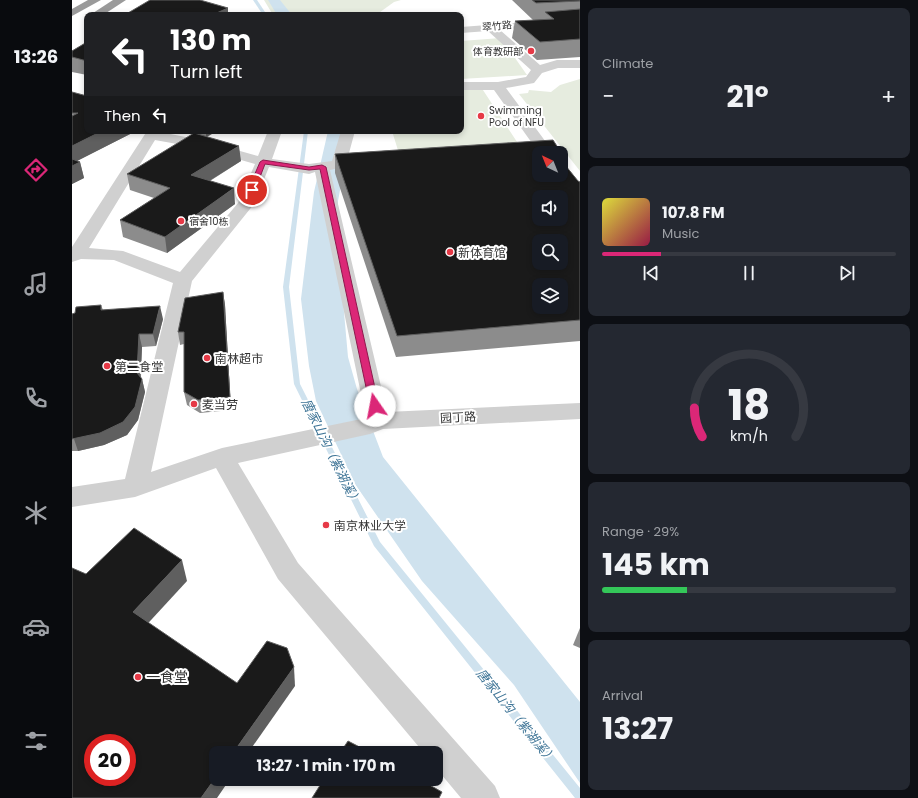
<!DOCTYPE html>
<html lang="en">
<head>
<meta charset="utf-8">
<style>
	:root { --surface:#171b24; --page:#242831; --text:#f1f3f6; --muted:#9ea1a6; --line:#363941; --accent:#db2777 }
	body { margin:0; font-family:Poppins,"Noto Sans SC",sans-serif; background:var(--page); color:var(--text); height:100vh; display:flex; flex-direction:column; font-size:15px; white-space:nowrap }
	* { box-sizing:border-box; margin:0 }
	p { font-size:13px; color:var(--muted) }
	.icon { flex:none; width:22px; height:22px; fill:none; stroke:currentColor; stroke-width:2; stroke-linecap:round; stroke-linejoin:round }
	.map { position:relative; flex:1; overflow:hidden }
	.panel { display:flex; flex-direction:column; gap:8px; padding:8px; background:#0d0f14; width:338px }
	.panel>* { flex:none }
	.banner { position:absolute; left:12px; top:12px; width:380px; height:122px; border-radius:8px; box-shadow:0 2px 6px #0003; background:#202124; color:#fff; overflow:hidden }
	.needle { width:26px; rotate:317deg }
	.fabs { position:absolute; left:460px; top:146px; display:grid; gap:8px }
	.fabs a { display:grid; place-items:center; width:36px; height:36px; border-radius:8px; background:var(--surface); box-shadow:0 2px 6px #0003; font-size:20px }
	.speed { position:absolute; left:12px; top:734px; display:flex; gap:8px; font-size:20px; font-weight:700; text-align:center }
	.speed>* { display:grid; place-content:center; width:52px; height:52px; border-radius:50%; background:var(--surface); box-shadow:0 2px 6px #0003; line-height:1 }
	.speed .limit { border:6px solid #d22; background:#fff; color:#111 }
	.pin { position:absolute; display:grid; place-items:center; width:34px; height:34px; color:#fff; margin:-17px; border:2px solid #fff; border-radius:50%; box-shadow:0 1px 4px #0007 }
	.me { position:absolute; width:44px; margin:-22px; rotate:348deg; stroke-linejoin:round; filter:drop-shadow(0 0 3px #0008) }
	.turn { display:flex; align-items:center; gap:14px; height:84px; padding:0 20px; font-size:18px }
	.turn .icon { width:52px; height:52px; stroke-width:2.5 }
	.turn b { display:block; font-size:28px; line-height:34px }
	.then { display:flex; align-items:center; height:38px; padding:0 20px; background:#0003; gap:8px; font-size:15px }
	.big { font-size:30px; font-weight:700; line-height:1.1 }
	.panel .tile { flex:1; display:flex; flex-direction:column; justify-content:center; gap:6px; min-width:0; padding:0 14px; border-radius:8px; background:var(--page) }
	.panel .dial { align-items:center; gap:0 }
	.dial svg { height:104px; overflow:visible; fill:none; stroke:var(--line); stroke-width:7; stroke-linecap:round; text-anchor:middle }
	.dial text { fill:var(--text); stroke:none }
	.song { display:flex; align-items:center; gap:12px }
	.cover { width:48px; height:48px; border-radius:6px; background:linear-gradient(135deg,hsl(60 70% 55%),hsl(340 70% 35%)) }
	.played { height:4px; border-radius:2px; background:linear-gradient(90deg,var(--accent) 20%,var(--line) 20%) }
	.keys { display:flex; justify-content:space-around; direction:ltr }
	.heat { display:flex; justify-content:space-between; align-items:center; font-size:22px; direction:ltr }
	.charge { height:6px; border-radius:3px; background:linear-gradient(90deg,#34c759 29%,var(--line) 0) }
	.trip { position:absolute; left:137px; top:746px; width:234px; height:40px; border-radius:8px; background:var(--surface); box-shadow:0 2px 6px #0003; font-weight:700; line-height:40px; text-align:center }
	main { display:flex; flex:1; min-height:0 }
	.menu { display:flex; flex-direction:column; width:72px; justify-content:space-around; align-items:center; background:#090b0e; color:var(--muted) }
	.menu .icon { width:28px; height:28px }
	.menu .current { color:var(--accent) }
	.menu b { font-size:18px; color:var(--text) }
	.map>svg:first-child { display:block }
</style>
</head>
<body>
<main>
<nav class="menu">
<b>13:26</b>
<svg class="icon current" aria-label="directions" viewBox="0 0 24 24"><path d="M12 3l9 9-9 9-9-9zM9 14v-3h6M13 9l2 2-2 2"/></svg>
<svg class="icon" aria-label="music" viewBox="0 0 24 24"><path d="M9 18V5l10-2v13"/><circle cx="6" cy="18" r="3"/><circle cx="16" cy="16" r="3"/></svg>
<svg class="icon" aria-label="phone" viewBox="0 0 24 24"><path d="M5 4h4l2 5-3 2q2 4 5 5l2-3 5 2v4C11 20 4 13 5 4z"/></svg>
<svg class="icon" aria-label="climate" viewBox="0 0 24 24"><path d="M12 3v18M4 7l16 10M4 17L20 7"/></svg>
<svg class="icon" aria-label="car" viewBox="0 0 24 24"><path d="M5 17H2v-5l4-1 3-4h7l3 4 3 1v5h-3M9 17h6M6 11h13"/><circle cx="7" cy="17" r="2"/><circle cx="17" cy="17" r="2"/></svg>
<svg class="icon" aria-label="filters" viewBox="0 0 24 24"><path d="M4 7h16M4 17h16"/><circle cx="9" cy="7" r="2"/><circle cx="15" cy="17" r="2"/></svg>
</nav>
<div class="map">
<svg width="508" height="798" viewBox="0 0 508 798">
	<rect width="100%" height="100%" fill="#fff"/>
	<g fill="#e6ecdf">
		<polygon points="192,0 329,0 322,2 304,15 201,15"/>
		<polygon points="429,38 455,75 389,79 389,41"/>
		<polygon points="508,79 508,171 447,94 456,93 457,90 479,92 488,85"/>
		<polygon points="389,87 409,87 451,151 329,160 320,131 389,131"/>
	</g>
	<g fill="#cfe2ee">
		<polygon points="196,0 208,0 220,15 205,15"/>
		<polygon points="256,131 279,131 266,201 265,234 276,357 285,389 311,457 508,702 508,783 442,685 350,581 283,484 244,401 237,366 229,299 242,192"/>
	</g>
	<g fill="none" stroke-linecap="round" stroke-linejoin="round">
		<g fill="#cfe2ee" fill-rule="evenodd">
			<polygon points="181,0 185,0 195,15 191,15"/>
			<polygon points="232,131 236,131 217,287 228,384 308,542 508,788 508,798 503,798 302,546 222,384 211,287"/>
		</g>
		<g fill="#d0d0d0" fill-rule="evenodd">
			<polygon points="508,18 508,24 428,30 468,65 485,60 508,60 508,68 486,68 470,73 462,83 434,88 482,153 467,153 422,90 389,90 389,82 426,82 454,77 459,70 416,31 389,33 389,27"/>
			<path d="M75,131h14l-1,1 41,8 57,16 10,-25h14l-10,28 37,5 23,-3 9,-30h14l-9,33 -3,3 -13,3 57,242 193,-9v16l-197,10 -13,5 -132,29 60,100 197,223 5,12h-39l-25,-30v-15h-12l-146,-174 -62,-111 -81,29 -63,10v-20l53,-8 48,-196 -59,-23 -33,-1 -9,3v-15zM83,140l44,8 56,16 -17,39 -58,69 -57,-21 -34,-3zM197,167l40,7 6,-2 51,246 -144,30 -71,24 41,-191 62,-77z"/>
		</g>
		<g fill="#9a9a9a" fill-rule="evenodd">
			<polygon points="16,0 29,0 0,16 0,9"/>
			<polygon points="41,0 54,0 31,15 18,15"/>
		</g>
	</g>
	<g fill="#8c8c8c" fill-rule="evenodd">
		<polygon points="440,0 508,0 508,57 465,60 440,38 443,21 461,20"/>
		<polygon points="156,8 156,15 57,15 56,13"/>
		<polygon points="15,42 15,75 0,72 0,51"/>
		<polygon points="0,92 15,131 64,131 5,161 8,162 12,178 0,184"/>
		<polygon points="115,131 145,131 135,137 169,161 138,181 163,204 95,253 51,237 48,220 82,198 58,190 55,174 122,134"/>
		<path d="M481,140l9,14 -1,6v-7h-22v22h22v-15l17,21 2,1v159l-184,16 -61,-184v-19zM467,197h22v22h-22zM467,241h22v22h-22zM467,285h22v22h-22z"/>
		<polygon points="151,292 153,305 159,410 128,413 115,405 112,392 112,344 108,345 106,332"/>
		<polygon points="29,305 31,310 91,319 84,346 70,347 69,377 70,379 73,392 66,420 55,435 32,445 6,451 0,451 0,314 3,313"/>
		<polygon points="508,628 508,648 501,645"/>
	</g>
	<g fill="#5f5f5f">
		<polygon points="156,8 156,15 140,15"/>
		<polygon points="30,131 64,131 1,163 0,159 0,146"/>
		<polygon points="134,131 145,131 134,137"/>
		<polygon points="167,146 169,161 121,191 119,175"/>
		<polygon points="8,162 12,178 0,184 0,166"/>
		<polygon points="162,188 163,204 95,253 93,237"/>
		<polygon points="151,292 153,305 159,410 158,397"/>
		<polygon points="88,306 91,319 84,346 81,334"/>
		<polygon points="67,334 70,347 68,385 70,379 73,392 66,420 55,435 32,445 6,451 2,439 65,373"/>
		<polygon points="110,560 115,581 68,632 61,612"/>
		<polygon points="222,667 223,686 176,753 161,753"/>
		<polygon points="144,777 144,779 158,779 145,798 129,798"/>
	</g>
	<g fill="#1a1a1a" stroke="#5f5f5f" fill-rule="evenodd">
		<polygon points="78,0 128,0 156,8 140,15 61,15 63,14 56,13"/>
		<polygon points="460,0 508,0 508,1 464,3"/>
		<polygon points="508,9 508,39 468,42 443,21 482,19 473,12"/>
		<polygon points="15,42 15,61 0,57 0,51"/>
		<polygon points="0,92 15,96 15,131 30,131 0,146 0,116 6,113 0,113"/>
		<polygon points="122,133 167,146 119,175 162,188 93,237 48,220 98,188 55,174"/>
		<path d="M481,140l9,14h-1v-1h-22v22h22v-15l17,21 2,1v138l-183,16 -62,-182zM467,197h22v22h-22zM467,241h22v22h-22zM467,285h22v22h-22z"/>
		<polygon points="0,159 8,162 0,166"/>
		<polygon points="151,292 158,397 126,400 112,392 112,332 106,332 113,298"/>
		<polygon points="29,305 29,310 88,306 81,334 67,334 65,373 70,379 63,407 51,422 28,433 0,439 0,314 3,313 4,307"/>
		<path d="M62,528l48,32 -49,52 104,71 30,-42 20,7 7,19 -61,86h-17v24l-15,21h-129v-230l14,6zM21,743h34v34h-34z"/>
		<polygon points="276,741 299,753 268,753"/>
		<polygon points="252,779 347,779 370,792 367,798 240,798"/>
	</g>
	<polygon fill="#db2777" stroke="#8e194d" points="191,160 237,167 250,165 254,167 307,406 306,408 300,408 298,406 248,169 237,170 193,164 183,190 177,191 176,190 188,162"/>
	<g fill="#e63946" stroke="#fff" stroke-width="1.5">
		<circle cx="459" cy="51" r="4"/>
		<circle cx="409" cy="116" r="4"/>
		<circle cx="109" cy="221" r="4"/>
		<circle cx="378" cy="252" r="4"/>
		<circle cx="135" cy="358" r="4"/>
		<circle cx="35" cy="366" r="4"/>
		<circle cx="122" cy="404" r="4"/>
		<circle cx="254" cy="525" r="4"/>
		<circle cx="66" cy="677" r="4"/>
	</g>
	<g text-anchor="middle" dominant-baseline="central" stroke-width="4" stroke-linejoin="round" paint-order="stroke">
		<g font-size="10" fill="#333" stroke="#fff">
			<text transform="translate(425 26) rotate(-5)">翠竹路</text>
		</g>
		<g font-size="10" fill="#333" stroke="#fff" text-anchor="start">
			<text x="451" y="51" text-anchor="end">体育教研部</text>
			<text x="417" y="110">Swimming<tspan x="417" dy="12">Pool of NFU</tspan></text>
			<text x="117" y="221">宿舍10栋</text>
		</g>
		<g font-size="12" fill="#333" stroke="#fff" text-anchor="start">
			<text x="386" y="252">新体育馆</text>
			<text x="143" y="358">南林超市</text>
			<text x="43" y="366">第二食堂</text>
			<text x="130" y="404">麦当劳</text>
			<text x="262" y="525">南京林业大学</text>
		</g>
		<g font-size="12" fill="#333" stroke="#fff">
			<text transform="translate(386 417) rotate(-3)">园丁路</text>
		</g>
		<g font-size="13" font-style="italic" fill="#3f7597" stroke="#fff">
			<text transform="translate(259 452) rotate(64)">唐家山沟（紫湖溪）</text>
			<text transform="translate(444 716) rotate(51)">唐家山沟（紫湖溪）</text>
		</g>
		<g font-size="14" fill="#333" stroke="#fff" text-anchor="start">
			<text x="74" y="677">一食堂</text>
		</g>
	</g>
</svg>
<div class="fabs">
<a><svg class="needle" viewBox="-14 -14 28 28"><path d="M0-13l5 13h-10z" fill="#e53935"/><path d="M0 13l5-13h-10z" fill="#9ea1a6"/></svg></a>
<a><svg class="icon" aria-label="sound" viewBox="0 0 24 24"><path d="M4 9h4l5-4v14l-5-4H4zM17 9q2 3 0 6"/></svg></a>
<a><svg class="icon" aria-label="search" viewBox="0 0 24 24"><circle cx="10" cy="10" r="6"/><path d="M15 15l6 6"/></svg></a>
<a><svg class="icon" aria-label="layers" viewBox="0 0 24 24"><path d="M12 4l9 5-9 5-9-5zM3 14l9 5 9-5"/></svg></a>
</div>
<div class="speed"><div class="limit">20</div></div>
<div class="pin" style="left:180px;top:190px;background:#d93025"><svg class="icon" aria-label="arrive" viewBox="0 0 24 24"><path d="M6 21V4h12l-3 4 3 4H6"/></svg></div>
<svg class="me" style="left:303px;top:406px" viewBox="-20 -20 40 40"><circle r="19" fill="#fff"/><path d="M0-13L10 11 0 6-10 11z" fill="#db2777"/></svg>
<div class="trip">13:27 · 1 min · 170 m</div>
<div class="banner">
<div class="turn"><svg class="icon" aria-label="left" viewBox="0 0 24 24"><path d="M17 20v-9H6M10 6l-5 5 5 5"/></svg><div><b>130 m</b>Turn left</div></div>
<div class="then">Then<svg class="icon" aria-label="left" viewBox="0 0 24 24"><path d="M17 20v-9H6M10 6l-5 5 5 5"/></svg></div>
</div>
</div>
<section class="panel">
<div class="tile"><p>Climate</p>
<div class="heat"><a>−</a><b class="big">21°</b><a>+</a></div>
</div>
<div class="tile">
<div class="song"><i class="cover"></i><div><b>107.8 FM</b><p>Music</p></div></div>
<div class="played"></div>
<div class="keys"><svg class="icon" aria-label="previous" viewBox="0 0 24 24"><path d="M18 5L8 12l10 7zM5 5v14"/></svg><svg class="icon" aria-label="pause" viewBox="0 0 24 24"><path d="M8 5v14M16 5v14"/></svg><svg class="icon" aria-label="next" viewBox="0 0 24 24"><path d="M6 5l10 7-10 7zM19 5v14"/></svg></div>
</div>
<div class="tile dial"><svg viewBox="0 0 100 80">
<path d="M14 69A42 42 0 1 1 86 69"/>
<path d="M14 69A42 42 0 0 1 8 47" stroke="#db2777"/>
<text x="50" y="56" font-size="32" font-weight="700">18</text>
<text x="50" y="72" font-size="11">km/h</text>
</svg></div>
<div class="tile"><p>Range · 29%</p><b class="big">145 km</b><div class="charge"></div></div>
<div class="tile"><p>Arrival</p><b class="big">13:27</b></div>
</section>
</main>
</body>
</html>
